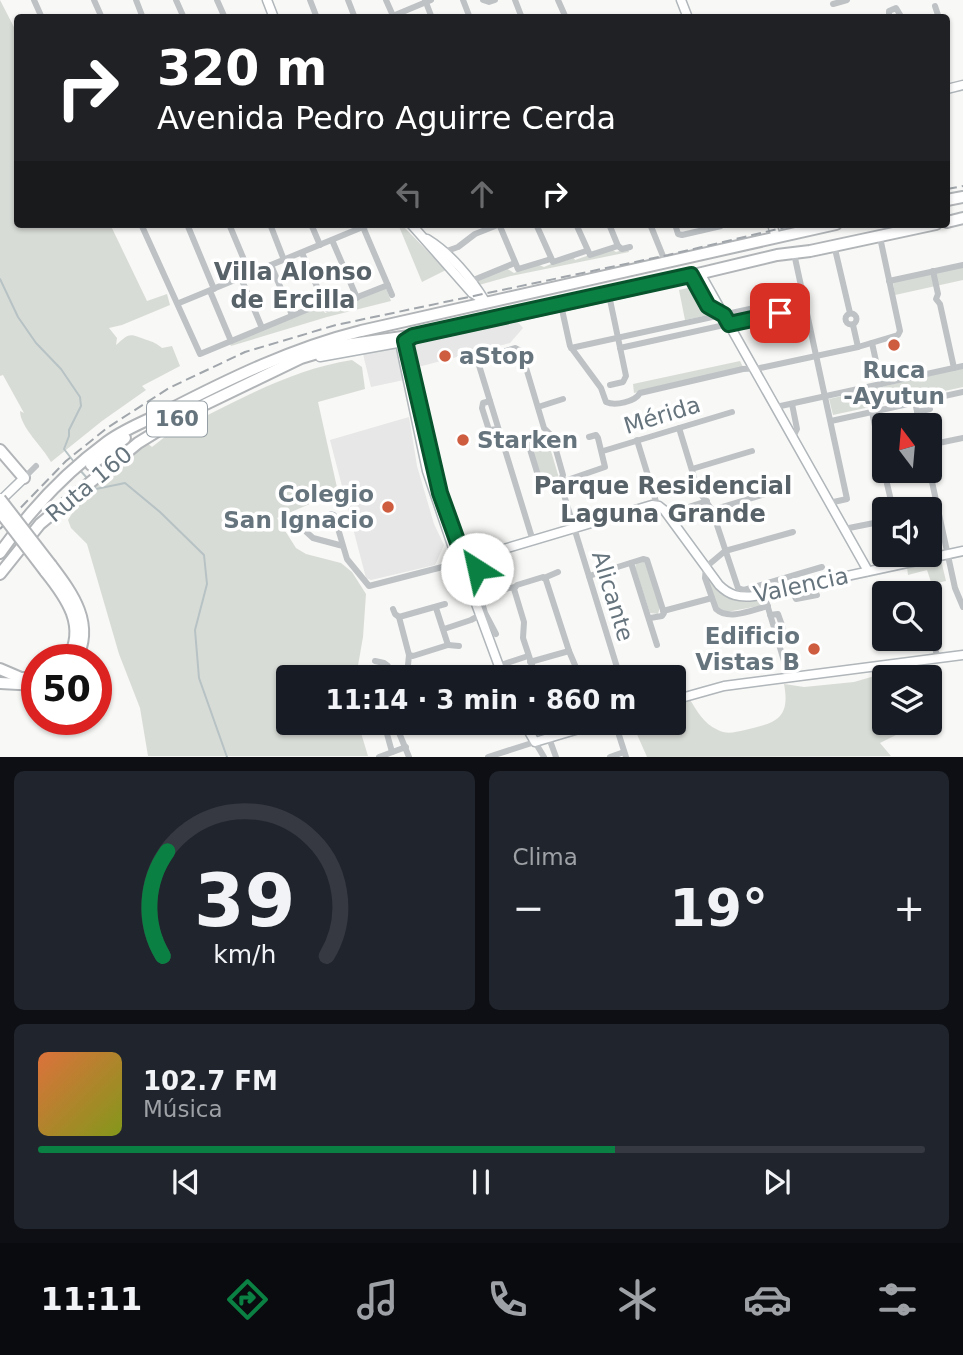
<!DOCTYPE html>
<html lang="es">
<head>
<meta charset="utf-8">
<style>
	:root { --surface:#171b24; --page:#20242c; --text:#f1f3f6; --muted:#9ea1a6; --line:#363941; --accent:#0b8043 }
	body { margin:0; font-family:"DejaVu Sans",sans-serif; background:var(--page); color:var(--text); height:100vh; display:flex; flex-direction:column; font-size:26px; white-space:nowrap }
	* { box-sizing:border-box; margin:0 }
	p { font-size:23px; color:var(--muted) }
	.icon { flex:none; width:38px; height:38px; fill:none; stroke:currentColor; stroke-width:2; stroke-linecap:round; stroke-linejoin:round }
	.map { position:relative; height:757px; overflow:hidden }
	.drawer { display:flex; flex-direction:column; gap:14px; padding:14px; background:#0d0f14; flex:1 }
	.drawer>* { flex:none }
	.top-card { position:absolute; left:14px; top:14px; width:936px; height:214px; border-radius:7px; box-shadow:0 2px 5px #0004; background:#202124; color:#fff; overflow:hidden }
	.needle { width:46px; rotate:344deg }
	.buttons { position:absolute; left:872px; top:413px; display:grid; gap:14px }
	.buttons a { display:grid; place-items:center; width:70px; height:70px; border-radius:7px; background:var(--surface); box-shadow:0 2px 5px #0004; font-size:35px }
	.speed { position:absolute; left:21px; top:644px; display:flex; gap:14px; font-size:35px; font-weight:700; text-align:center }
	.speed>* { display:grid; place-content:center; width:91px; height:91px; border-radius:50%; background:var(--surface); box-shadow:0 2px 5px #0004; line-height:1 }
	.speed .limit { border:10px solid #d22; background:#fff; color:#111 }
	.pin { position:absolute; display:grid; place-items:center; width:60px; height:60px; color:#fff; margin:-30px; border-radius:14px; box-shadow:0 4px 10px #0006 }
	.me { position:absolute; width:77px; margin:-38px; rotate:325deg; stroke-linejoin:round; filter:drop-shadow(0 0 5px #0008) }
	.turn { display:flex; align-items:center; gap:24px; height:147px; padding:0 28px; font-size:32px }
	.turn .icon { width:91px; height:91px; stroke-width:2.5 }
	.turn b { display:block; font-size:49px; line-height:60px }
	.lanes { display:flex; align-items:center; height:66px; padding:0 28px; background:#0003; justify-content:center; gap:35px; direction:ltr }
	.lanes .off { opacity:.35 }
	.big { font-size:52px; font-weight:800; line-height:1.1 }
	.drawer .tile { flex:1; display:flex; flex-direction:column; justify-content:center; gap:10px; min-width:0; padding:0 24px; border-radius:10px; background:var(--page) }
	.drawer .dial { align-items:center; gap:0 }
	.dial svg { height:182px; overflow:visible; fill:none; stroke:var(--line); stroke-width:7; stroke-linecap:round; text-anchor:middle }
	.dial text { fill:var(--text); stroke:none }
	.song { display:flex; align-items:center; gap:21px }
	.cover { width:84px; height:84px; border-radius:10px; background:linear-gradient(135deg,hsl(20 70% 55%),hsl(70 70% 35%)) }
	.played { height:7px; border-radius:4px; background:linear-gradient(90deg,var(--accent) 65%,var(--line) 65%) }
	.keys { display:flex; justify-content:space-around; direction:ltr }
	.heat { display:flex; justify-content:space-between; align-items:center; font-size:38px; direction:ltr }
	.drawer .tiles { flex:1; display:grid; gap:14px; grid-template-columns:1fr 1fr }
	.tile:last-child { grid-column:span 2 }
	.trip { position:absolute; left:276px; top:665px; width:410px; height:70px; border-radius:7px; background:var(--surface); box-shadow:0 2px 5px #0004; font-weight:800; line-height:70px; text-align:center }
	.menu { display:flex; height:112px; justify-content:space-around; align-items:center; background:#090b0e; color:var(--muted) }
	.menu .icon { width:49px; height:49px }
	.menu .selected { color:var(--accent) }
	.menu b { font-size:32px; color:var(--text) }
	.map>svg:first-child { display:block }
</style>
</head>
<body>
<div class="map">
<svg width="963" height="757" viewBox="0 0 963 757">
	<rect width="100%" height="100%" fill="#f8f8f6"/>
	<g fill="#e6e7e6">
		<polygon points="517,321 523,328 510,343 418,367 412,344"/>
		<polygon points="395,348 404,380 371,387 363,354"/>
		<polygon points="409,417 417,466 434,524 444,545 435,565 371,580 366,578 330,440"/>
	</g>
	<g fill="#d8dcd6">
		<path d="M0,0l17,33 1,191h92l37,77 20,-7 3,11 -48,20 -13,3 8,10 -1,7c14,-12 12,-12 31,-5 6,2 9,3 15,8l10,-2 8,20 -38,20 4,4 -44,31 -51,41c-8,-15 -31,-35 -31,-51l4,2 -21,-38 -3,1z"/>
		<polygon points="398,224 401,224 446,270 422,282"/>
		<polygon points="610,248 616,252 628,248 629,252 511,276 479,285 475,281 506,268 514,273 537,264 544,267 569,256 573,256 575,260"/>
		<polygon points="963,267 963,280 895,295 893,282"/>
		<path d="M692,287c5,10 9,24 22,27l-29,6 -6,-30z"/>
		<polygon points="386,288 391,301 327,317 231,346 230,344 321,305 325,313"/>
		<path d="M352,360l10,7 3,22 -47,13 20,90 -61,26 19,30 10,6 35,9 11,9 14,22 -3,43 -7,40h-67v46h69l10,33h-220l-8,-48 -21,-54 -32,-110 -16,-16 -3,-8 8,-13 -4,-8 53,-42 22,-14 5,4 14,-11c60,-29 120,-66 186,-76z"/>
		<polygon points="740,361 743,367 634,393 633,384"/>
		<polygon points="963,368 963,387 833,415 829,399"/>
		<polygon points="548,441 559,478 543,486 531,446"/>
		<polygon points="941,560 946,581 937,583 937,587 933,588 927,570 908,575 907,567"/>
		<polygon points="642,561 646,563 660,607 658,614 650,613 635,567 636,564"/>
		<path d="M709,577c22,26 19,23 53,21l2,7 -37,7 -9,-4 -11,-30z"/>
		<path d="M878,675l6,3v45h21l3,6 -28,14 11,13 -244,1 -15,-34h42v-20l15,-5c8,13 14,25 29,32 9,5 17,2 27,0 29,-7 46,-10 39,-46l20,3 50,-5z"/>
	</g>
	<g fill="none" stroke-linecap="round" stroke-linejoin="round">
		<g stroke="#b7c2c5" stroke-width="2">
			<polyline points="0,279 18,317 36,343 61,369 80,397 81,406 69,430 69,436 64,449 74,462"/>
			<polyline points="79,469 87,478"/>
			<polyline points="93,485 96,489 125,483 160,512 204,555 207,584 195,630 199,678 227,757"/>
		</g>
		<g stroke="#b0b6ba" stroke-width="11">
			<g id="secondary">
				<polyline points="267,0 274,18"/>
				<polyline points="681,0 688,18"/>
				<polyline points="947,89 963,85"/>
				<polyline points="411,224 472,293 486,302"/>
				<polyline points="772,224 776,237"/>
				<path d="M427,239c23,14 44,39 58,62"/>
				<polyline points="700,273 868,571"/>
				<polyline points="691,275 708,306 724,315"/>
				<polyline points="400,343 427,471 453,548 450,574 457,580 468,582 476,574 476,565 460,547 440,493 405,341"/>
				<polyline points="320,357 403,342"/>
				<polyline points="0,501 24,478"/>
				<path d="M450,565l202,-60 7,1 5,4 55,75c10,10 20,13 35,11l209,-45"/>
				<polyline points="468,582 503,677"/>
				<polyline points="674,700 724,686 963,655"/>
				<polyline points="524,723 535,742 599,723"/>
			</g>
		</g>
		<g stroke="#b2b5b8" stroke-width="14">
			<g id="highway">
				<polyline points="947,200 963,197"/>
				<polyline points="947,222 963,218"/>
				<polyline points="0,450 24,478"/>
				<polyline points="91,465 125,438"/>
				<path d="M0,553c30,-43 65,-80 107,-111 19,-14 41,-22 62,-32 62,-32 124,-62 192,-79l475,-107"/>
				<path d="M51,565c22,29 44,59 25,95"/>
				<path d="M45,571c21,26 43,56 22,89"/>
				<polyline points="0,574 40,524 138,443 185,414 301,358 344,345 439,332 635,289 777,255 810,251 936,224"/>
				<polyline points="0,669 21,678 37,678"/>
				<polyline points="0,683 37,685"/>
			</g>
		</g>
		<g stroke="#bec2c5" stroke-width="6">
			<polyline points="34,0 42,18"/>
			<polyline points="94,0 102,18"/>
			<polyline points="136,0 143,18"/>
			<polyline points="176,0 184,18"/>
			<polyline points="217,0 225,18"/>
			<polyline points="310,0 317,18"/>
			<polyline points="348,0 355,18"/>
			<polyline points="386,0 394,18"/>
			<polyline points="425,0 432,18"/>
			<polyline points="463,0 470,18"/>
			<polyline points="483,0 489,2 495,0"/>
			<polyline points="515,0 522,18"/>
			<polyline points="558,0 566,18"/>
			<polyline points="833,4 847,0"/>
			<polyline points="935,6 939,18"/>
			<polyline points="388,18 431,0"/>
			<polyline points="889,18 889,11 896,8 902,18"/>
			<polyline points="141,224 200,354 323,303"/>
			<polyline points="187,224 214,289"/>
			<polyline points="229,224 250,274"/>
			<polyline points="270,224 284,260"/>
			<polyline points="311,224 320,245"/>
			<polyline points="499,224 518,269 551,259"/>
			<polyline points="536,224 553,262 586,251"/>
			<polyline points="576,224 590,255 618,246 622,249 630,247"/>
			<polyline points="609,224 618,246"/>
			<polyline points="650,224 665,261"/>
			<polyline points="675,224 678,234 682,235 721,226 722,224"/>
			<polyline points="363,227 392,295"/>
			<polyline points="332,240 357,298"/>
			<polyline points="835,249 850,313"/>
			<polyline points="444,252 458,247 475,234 500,224"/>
			<polyline points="302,253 327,309 388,285"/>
			<polyline points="795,258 847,499 829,503"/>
			<polyline points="271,265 292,315"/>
			<polyline points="933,271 938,294 936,299 940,304 954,368"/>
			<polyline points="241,278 262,328"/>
			<polyline points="471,281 515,263"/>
			<polyline points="889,281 963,265"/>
			<polyline points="210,291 231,341"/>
			<polyline points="609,295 626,376 623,382 610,385"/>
			<polyline points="179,303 370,224"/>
			<path d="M561,305l9,41 31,42 5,14c9,4 29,0 34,-9l103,-24 17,-1 98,-21 40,-12 2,-4 -19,-89"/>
			<circle cx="851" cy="319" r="5.5"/>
			<polyline points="853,325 858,347"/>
			<polyline points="872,343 881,384"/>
			<polyline points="571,348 804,297"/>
			<polyline points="620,348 806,307"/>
			<polyline points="490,401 483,403 482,408 489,430 498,429"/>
			<polyline points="915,402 920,425"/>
			<polyline points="792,404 797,429 793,437"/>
			<polyline points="538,407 563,399"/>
			<polyline points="776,407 963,366"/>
			<polyline points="872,412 884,468"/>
			<polyline points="917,412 930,409"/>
			<polyline points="831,421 963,392"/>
			<polyline points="679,428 698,490 712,510 738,588 744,590 822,567"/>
			<polyline points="552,438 531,443 529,446 541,485 544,488 605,467 598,438 596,435 589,437"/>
			<polyline points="637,440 657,505"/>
			<polyline points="929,445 963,438"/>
			<polyline points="603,451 732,412"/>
			<polyline points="929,468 955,588 963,607"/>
			<polyline points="692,469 752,451"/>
			<polyline points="884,471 893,509"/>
			<polyline points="24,478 36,466"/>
			<polyline points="712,510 772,492"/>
			<polyline points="676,511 707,501"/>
			<polyline points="844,529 884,521"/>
			<polyline points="533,541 478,362 480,359 515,348 521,351 544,428 552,436 563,475 560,482 620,677"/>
			<polyline points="343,546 313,538 301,527 331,514 334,515 347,559 369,586 450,565"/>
			<polyline points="631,563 657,645"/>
			<polyline points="589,576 643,559 647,560 664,613 662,616 650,618"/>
			<polyline points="544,578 558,572"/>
			<polyline points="478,587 485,613 496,634"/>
			<polyline points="791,588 796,599 817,595"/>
			<polyline points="504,589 515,587"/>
			<polyline points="764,594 789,678"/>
			<path d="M768,606c-16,4 -39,15 -52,3l-11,-31 1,-11 19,-16 68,-19"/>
			<polyline points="393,609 395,614 399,617"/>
			<polyline points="663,611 712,598"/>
			<polyline points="770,615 778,614 783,628"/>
			<polyline points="932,627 937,658"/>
			<polyline points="444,629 471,620 484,613"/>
			<polyline points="448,645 459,646"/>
			<polyline points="409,655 413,656 448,645 436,608"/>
			<polyline points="375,661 384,663 388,666 383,677"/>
			<polyline points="530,662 569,651"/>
			<polyline points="408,665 409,655 399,617 445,604"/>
			<polyline points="498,666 528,656"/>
			<polyline points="536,677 523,638 524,622 514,589 517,585 543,577 546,580 569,651 580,677"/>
			<polyline points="384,723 392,752"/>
			<polyline points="395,723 409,757"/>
			<polyline points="434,723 438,730 442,732 471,723"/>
			<polyline points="618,732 626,757"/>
			<polyline points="549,738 556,757"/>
			<polyline points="379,757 406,747"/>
			<polyline points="488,757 535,742 544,757"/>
			<polyline points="610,757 624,752"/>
		</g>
		<use href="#secondary" stroke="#fff" stroke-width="8"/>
		<use href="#highway" stroke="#fff" stroke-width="10"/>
		<g stroke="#a0a6ab" stroke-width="2" stroke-dasharray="10 5" stroke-linecap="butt">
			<polyline points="947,189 963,186"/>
			<polyline points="0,529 66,461 107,428 169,388 245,352 336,325 668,255 799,224"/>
		</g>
		<g stroke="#b2b5b8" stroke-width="14" stroke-linecap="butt">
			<g id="highway-bridge">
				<polyline points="0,499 51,565"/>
				<polyline points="0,512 45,571"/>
			</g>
		</g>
		<use href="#highway-bridge" stroke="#fff" stroke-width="10"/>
	</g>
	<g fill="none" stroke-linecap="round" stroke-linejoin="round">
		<g stroke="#07532c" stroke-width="18">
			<polyline id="route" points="477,569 475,561 458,543 440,493 405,341 413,336 691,275 708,306 724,315 729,324 780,313"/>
		</g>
		<use href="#route" stroke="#0b8043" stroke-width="12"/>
	</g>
	<g fill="#ce5d40" stroke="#fff" stroke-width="2.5">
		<circle cx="894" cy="345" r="7"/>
		<circle cx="445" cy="356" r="7"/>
		<circle cx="463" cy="440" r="7"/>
		<circle cx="388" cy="507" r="7"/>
		<circle cx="814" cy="649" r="7"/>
	</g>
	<g text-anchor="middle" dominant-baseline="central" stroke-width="7" stroke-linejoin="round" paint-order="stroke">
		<rect fill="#fff" stroke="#949ea4" stroke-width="2" x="147" y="401.5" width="60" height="35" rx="5"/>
		<g font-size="21" font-weight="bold" fill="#66747d">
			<text x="177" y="419">160</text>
		</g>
		<g font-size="23" font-weight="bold" fill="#66747d" stroke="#fff" text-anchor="start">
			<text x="459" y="356">aStop</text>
			<text x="894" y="370" text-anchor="middle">Ruca<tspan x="894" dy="26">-Ayutun</tspan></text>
			<text x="477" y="440">Starken</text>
			<text x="374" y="494" text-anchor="end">Colegio<tspan x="374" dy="26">San Ignacio</tspan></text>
			<text x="800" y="636" text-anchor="end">Edificio<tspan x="800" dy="26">Vistas B</tspan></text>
		</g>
		<g font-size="23" fill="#66747d" stroke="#fff">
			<text transform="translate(662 415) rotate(-17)">Mérida</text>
			<text transform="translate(89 484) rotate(-40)">Ruta 160</text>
			<text transform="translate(801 585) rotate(-12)">Valencia</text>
			<text transform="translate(613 596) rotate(73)">Alicante</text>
		</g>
		<g font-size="24" font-weight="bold" fill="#586269" stroke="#fff">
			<text x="293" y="272">Villa Alonso<tspan x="293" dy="28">de Ercilla</tspan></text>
			<text x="663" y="486">Parque Residencial<tspan x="663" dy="28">Laguna Grande</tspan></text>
		</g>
	</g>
</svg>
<div class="buttons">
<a><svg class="needle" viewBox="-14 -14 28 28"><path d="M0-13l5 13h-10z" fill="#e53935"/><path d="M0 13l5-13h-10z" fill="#9ea1a6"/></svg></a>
<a><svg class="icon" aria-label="sound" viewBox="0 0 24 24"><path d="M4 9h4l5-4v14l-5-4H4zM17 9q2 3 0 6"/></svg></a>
<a><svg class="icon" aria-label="search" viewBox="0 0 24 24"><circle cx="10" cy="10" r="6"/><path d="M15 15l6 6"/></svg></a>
<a><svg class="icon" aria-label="layers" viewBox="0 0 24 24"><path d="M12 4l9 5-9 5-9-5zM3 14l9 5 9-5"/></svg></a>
</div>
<div class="speed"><div class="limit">50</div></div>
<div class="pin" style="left:780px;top:313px;background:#d93025"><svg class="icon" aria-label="arrive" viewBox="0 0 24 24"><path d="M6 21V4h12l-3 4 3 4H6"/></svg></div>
<svg class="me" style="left:477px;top:569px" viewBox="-20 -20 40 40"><circle r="19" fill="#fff"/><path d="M0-13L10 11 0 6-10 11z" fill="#0b8043"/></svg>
<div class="trip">11:14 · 3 min · 860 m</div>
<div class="top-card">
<div class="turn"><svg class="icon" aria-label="right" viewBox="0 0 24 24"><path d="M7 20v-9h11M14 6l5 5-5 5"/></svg><div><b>320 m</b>Avenida Pedro Aguirre Cerda</div></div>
<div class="lanes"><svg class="icon off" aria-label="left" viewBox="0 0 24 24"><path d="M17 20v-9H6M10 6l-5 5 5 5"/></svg><svg class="icon off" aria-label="ahead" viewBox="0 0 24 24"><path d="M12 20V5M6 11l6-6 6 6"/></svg><svg class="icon" aria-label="right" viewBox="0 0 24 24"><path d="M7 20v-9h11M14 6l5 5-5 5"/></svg></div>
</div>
</div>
<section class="drawer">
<div class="tiles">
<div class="tile dial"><svg viewBox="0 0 100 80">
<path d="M14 69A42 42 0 1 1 86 69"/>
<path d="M14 69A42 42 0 0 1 16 23" stroke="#0b8043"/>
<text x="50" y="56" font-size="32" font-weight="700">39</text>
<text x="50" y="72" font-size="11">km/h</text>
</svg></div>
<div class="tile"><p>Clima</p>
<div class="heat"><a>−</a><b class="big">19°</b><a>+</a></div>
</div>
<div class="tile">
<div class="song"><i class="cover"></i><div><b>102.7 FM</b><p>Música</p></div></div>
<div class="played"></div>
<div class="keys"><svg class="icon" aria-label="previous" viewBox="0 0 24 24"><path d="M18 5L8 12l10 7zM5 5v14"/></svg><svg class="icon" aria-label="pause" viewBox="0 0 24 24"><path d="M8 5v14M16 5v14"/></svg><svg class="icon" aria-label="next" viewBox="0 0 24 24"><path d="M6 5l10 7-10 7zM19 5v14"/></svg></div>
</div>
</div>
</section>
<nav class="menu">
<b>11:11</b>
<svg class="icon selected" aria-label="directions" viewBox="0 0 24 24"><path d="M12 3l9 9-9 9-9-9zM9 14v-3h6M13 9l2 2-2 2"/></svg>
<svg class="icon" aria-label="music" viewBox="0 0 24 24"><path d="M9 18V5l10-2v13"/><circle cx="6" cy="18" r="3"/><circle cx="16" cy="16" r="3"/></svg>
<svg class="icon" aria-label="phone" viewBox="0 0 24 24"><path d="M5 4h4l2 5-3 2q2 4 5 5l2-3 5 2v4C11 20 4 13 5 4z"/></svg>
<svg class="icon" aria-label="climate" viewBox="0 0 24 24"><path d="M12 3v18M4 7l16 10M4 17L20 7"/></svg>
<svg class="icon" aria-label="car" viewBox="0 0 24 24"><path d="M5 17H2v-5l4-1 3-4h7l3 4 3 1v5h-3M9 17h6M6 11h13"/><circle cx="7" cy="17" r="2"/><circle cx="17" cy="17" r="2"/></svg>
<svg class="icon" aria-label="filters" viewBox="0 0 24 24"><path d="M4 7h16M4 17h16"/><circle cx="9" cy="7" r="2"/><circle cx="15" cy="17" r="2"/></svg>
</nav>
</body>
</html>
